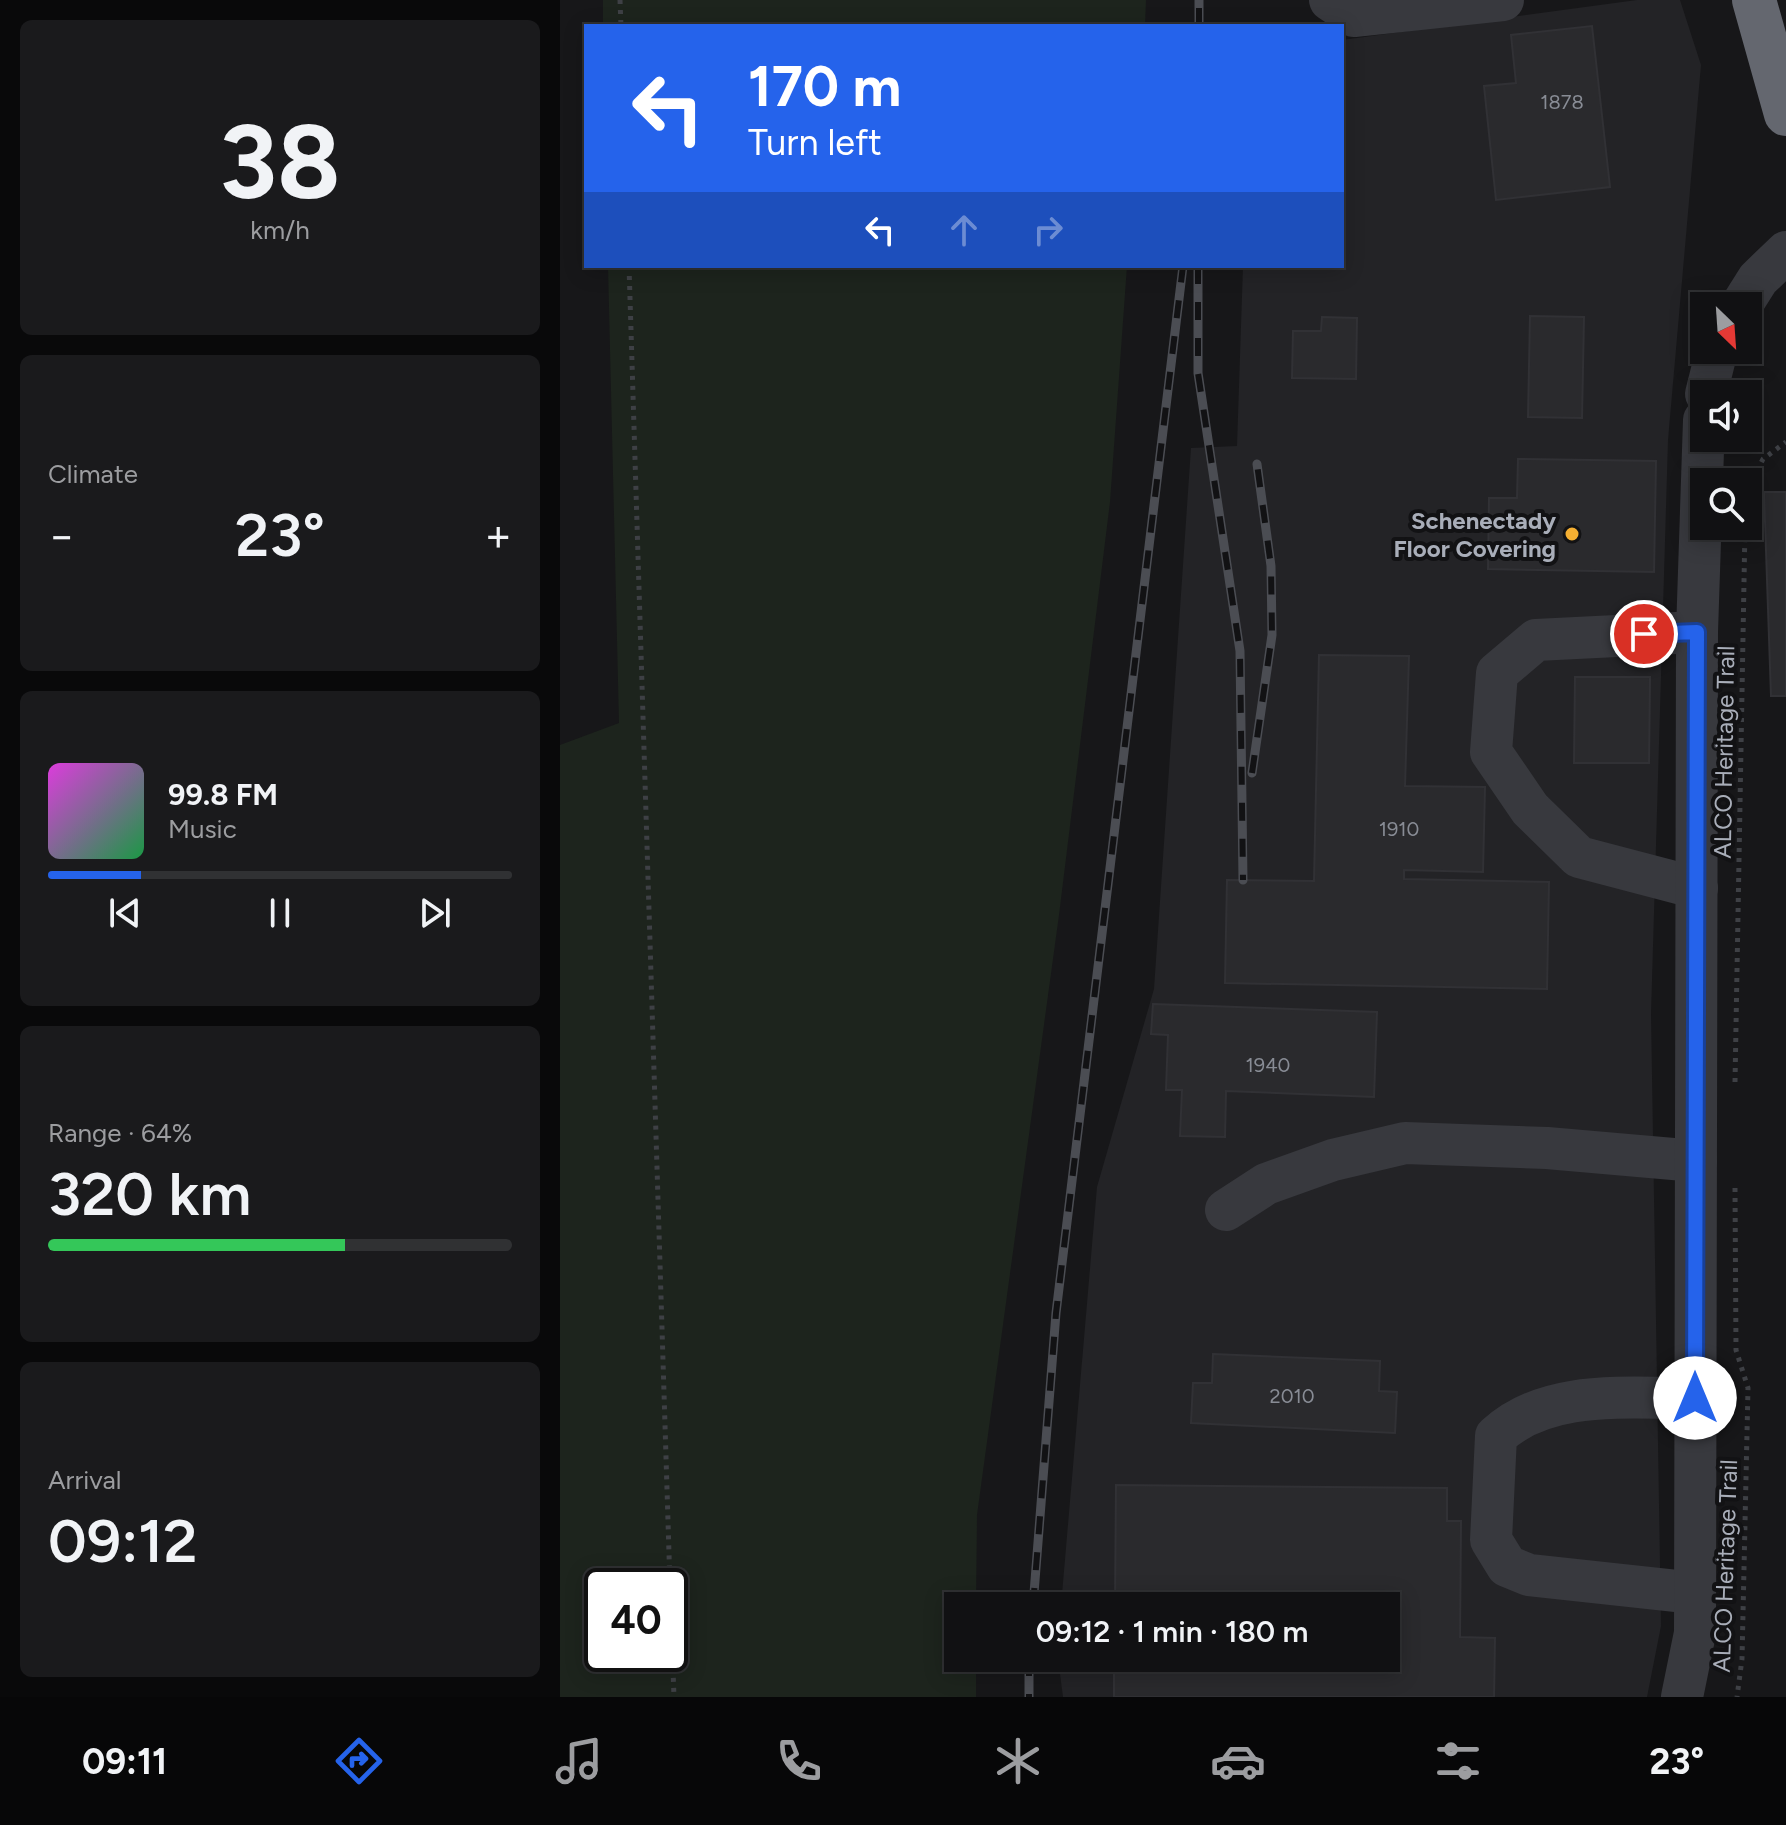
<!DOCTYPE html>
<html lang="en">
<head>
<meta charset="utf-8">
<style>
	:root { --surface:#111113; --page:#1a1a1c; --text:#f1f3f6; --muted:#9c9da0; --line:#303133; --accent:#2563eb }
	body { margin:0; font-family:Figtree,sans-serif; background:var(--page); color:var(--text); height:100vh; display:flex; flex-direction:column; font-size:30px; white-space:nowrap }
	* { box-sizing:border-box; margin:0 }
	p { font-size:26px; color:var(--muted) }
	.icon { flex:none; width:44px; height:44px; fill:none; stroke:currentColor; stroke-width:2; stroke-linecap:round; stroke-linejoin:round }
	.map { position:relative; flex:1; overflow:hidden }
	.sheet { display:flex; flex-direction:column; gap:20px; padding:20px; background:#09090a; width:560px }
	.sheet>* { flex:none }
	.guide { position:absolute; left:24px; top:24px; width:760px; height:244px; border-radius:0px; box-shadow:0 4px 20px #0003,0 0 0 2px var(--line); background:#2563eb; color:#fff; overflow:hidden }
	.needle { width:52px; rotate:155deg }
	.fabs { position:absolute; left:1130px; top:292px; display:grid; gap:16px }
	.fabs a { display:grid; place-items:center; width:72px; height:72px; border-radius:0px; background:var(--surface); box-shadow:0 4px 20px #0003,0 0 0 2px var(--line); font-size:40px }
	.speed { position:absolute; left:24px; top:1568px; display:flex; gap:16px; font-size:40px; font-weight:700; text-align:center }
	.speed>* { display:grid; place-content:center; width:104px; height:104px; border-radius:50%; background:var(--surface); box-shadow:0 4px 20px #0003,0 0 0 2px var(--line); line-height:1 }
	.speed .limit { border:4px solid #111; border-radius:12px; background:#fff; color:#111 }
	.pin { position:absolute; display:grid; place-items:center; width:68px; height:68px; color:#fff; margin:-34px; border:4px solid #fff; border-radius:50%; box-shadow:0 2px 8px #0007 }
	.me { position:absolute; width:88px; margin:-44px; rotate:0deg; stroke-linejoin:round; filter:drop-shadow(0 0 6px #0008) }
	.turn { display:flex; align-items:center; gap:28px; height:168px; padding:0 32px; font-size:36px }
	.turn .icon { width:104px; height:104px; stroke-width:2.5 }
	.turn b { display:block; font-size:56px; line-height:68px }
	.lanes { display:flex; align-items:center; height:76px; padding:0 32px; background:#0003; justify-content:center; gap:40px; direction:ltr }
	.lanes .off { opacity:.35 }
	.big { font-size:60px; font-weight:600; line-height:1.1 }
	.sheet .tile { flex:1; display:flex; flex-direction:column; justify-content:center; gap:12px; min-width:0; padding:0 28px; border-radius:12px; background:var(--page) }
	.sheet .dial { align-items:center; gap:0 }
	.dial b { font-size:104px; line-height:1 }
	.song { display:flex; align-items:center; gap:24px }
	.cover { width:96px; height:96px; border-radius:12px; background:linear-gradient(135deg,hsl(300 70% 55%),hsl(140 70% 35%)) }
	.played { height:8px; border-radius:4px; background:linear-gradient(90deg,var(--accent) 20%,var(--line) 20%) }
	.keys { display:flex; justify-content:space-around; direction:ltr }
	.heat { display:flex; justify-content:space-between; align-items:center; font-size:44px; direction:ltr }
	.charge { height:12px; border-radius:6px; background:linear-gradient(90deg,#34c759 64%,var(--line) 0) }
	.trip { position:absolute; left:384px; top:1592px; width:456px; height:80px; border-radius:0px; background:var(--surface); box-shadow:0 4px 20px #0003,0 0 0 2px var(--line); font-weight:600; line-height:80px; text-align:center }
	.menu { display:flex; height:128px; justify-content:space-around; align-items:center; background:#070708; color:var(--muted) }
	.menu .icon { width:56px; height:56px }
	.menu .selected { color:var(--accent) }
	.menu b { font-size:36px; color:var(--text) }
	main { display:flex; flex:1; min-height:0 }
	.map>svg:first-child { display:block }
</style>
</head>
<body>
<main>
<section class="sheet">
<div class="tile dial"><b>38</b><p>km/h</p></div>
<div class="tile"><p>Climate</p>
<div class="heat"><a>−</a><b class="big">23°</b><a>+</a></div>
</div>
<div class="tile">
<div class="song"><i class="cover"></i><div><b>99.8 FM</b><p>Music</p></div></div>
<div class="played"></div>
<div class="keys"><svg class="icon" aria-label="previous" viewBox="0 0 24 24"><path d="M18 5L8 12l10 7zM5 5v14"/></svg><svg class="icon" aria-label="pause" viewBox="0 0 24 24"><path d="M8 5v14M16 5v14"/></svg><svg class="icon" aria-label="next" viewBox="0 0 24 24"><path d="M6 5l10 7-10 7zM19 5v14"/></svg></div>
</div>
<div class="tile"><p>Range · 64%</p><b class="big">320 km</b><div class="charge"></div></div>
<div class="tile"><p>Arrival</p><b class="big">09:12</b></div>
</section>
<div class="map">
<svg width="1226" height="1697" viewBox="0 0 1226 1697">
	<rect width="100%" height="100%" fill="#171719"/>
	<polygon fill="#232326" points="1077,0 1120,0 1141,65 1108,440 1091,1014 1101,1626 1087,1697 503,1697 498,1658 826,1658 826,1606 501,1606 537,1187 594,989 631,448 677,446 683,266 782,266 782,40"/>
	<g fill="#1d241d" fill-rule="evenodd">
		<polygon points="43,0 586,0 585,26 43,26"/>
		<path d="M48,266h519l-17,236 -51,413 -82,600 -1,91h-18v52h18v39h-416v-952l59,-22zM42,1586h68v68h-68z"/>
	</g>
	<g fill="#2a2a2d" stroke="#313135" stroke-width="2">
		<polygon points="1032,26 1050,187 936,200 924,86 956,83 951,35"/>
		<polygon points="970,316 1024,317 1022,418 968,417"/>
		<polygon points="762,317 797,318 796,379 732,378 733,331 761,331"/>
		<polygon points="958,459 1096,461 1094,572 928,569 929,498 957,498"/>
		<polygon points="1204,492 1226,492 1226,696 1211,696"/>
		<polygon points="759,655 849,656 845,786 925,787 923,872 844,870 844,879 989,882 987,989 665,983 667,880 754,881"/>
		<polygon points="1015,677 1090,677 1089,763 1014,763"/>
		<polygon points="593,1004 817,1012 814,1097 666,1091 665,1137 620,1136 622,1090 606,1090 608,1035 591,1034"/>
		<polygon points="653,1354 820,1361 819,1391 837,1392 835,1433 631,1423 633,1383 652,1383"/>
		<polygon points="556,1485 887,1488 887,1521 901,1521 900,1637 935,1638 934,1697 554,1697 554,1658 826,1658 826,1606 555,1606"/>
	</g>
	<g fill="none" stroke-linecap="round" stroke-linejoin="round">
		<g stroke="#3e4045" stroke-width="5" stroke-dasharray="4 6" stroke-linecap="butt">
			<polyline points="60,0 61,26"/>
			<polyline points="69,266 110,1586"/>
			<polyline points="1188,489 1203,459 1226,442"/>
			<polyline points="1175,1082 1185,526"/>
			<polyline points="1175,1188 1176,1350 1188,1388 1182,1659 1177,1697"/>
			<polyline points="110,1588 114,1697"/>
		</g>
		<g stroke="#38393e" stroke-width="42">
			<polyline points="770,0 794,16 943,0"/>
			<polyline points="1181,306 1198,279 1226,252"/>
			<polyline points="1146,394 1157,350"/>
			<polyline points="1137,888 1019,857 970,809 931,752 937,673 976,640 1137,632"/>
			<polyline points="666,1210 706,1184 773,1160 845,1143 987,1148 1136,1161"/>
			<path d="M1135,1593l-166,-18 -22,-9 -16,-26 5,-104c52,-48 133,-37 199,-38"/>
			<polyline points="1122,1697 1135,1633 1137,632 1144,420"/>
		</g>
		<polyline stroke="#64676f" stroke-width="44" points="1194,0 1226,114"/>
		<g stroke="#4b4d53" stroke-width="9">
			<g id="rail">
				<polyline points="639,26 639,0"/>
				<polyline points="638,266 638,373 680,651 683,880"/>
				<polyline points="692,773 712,635 711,566 697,464"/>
				<polyline points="473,1606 496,1313 623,266"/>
				<polyline points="469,1658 469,1697"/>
			</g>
		</g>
		<use href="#rail" stroke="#121214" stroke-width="6" stroke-dasharray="18" stroke-linecap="butt"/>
	</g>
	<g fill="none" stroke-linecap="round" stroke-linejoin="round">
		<g stroke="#184099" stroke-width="20">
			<polyline id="route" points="1084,634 1137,632 1135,1398"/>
		</g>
		<use href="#route" stroke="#2563eb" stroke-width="14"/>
	</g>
	<circle fill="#f5af32" stroke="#121214" stroke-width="3" cx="1012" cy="534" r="8"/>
	<g text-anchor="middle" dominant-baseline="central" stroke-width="8" stroke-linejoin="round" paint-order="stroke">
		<g font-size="20" fill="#888c95">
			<text x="1002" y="102">1878</text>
			<text x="839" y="829">1910</text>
			<text x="708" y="1065">1940</text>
			<text x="732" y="1396">2010</text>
		</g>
		<g font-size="24" font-weight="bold" fill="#a9aeb9" stroke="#121214" text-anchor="end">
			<text x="996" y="520">Schenectady<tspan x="996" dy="28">Floor Covering</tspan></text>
		</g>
		<g font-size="24" fill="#a9aeb9" stroke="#121214">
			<text transform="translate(1164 752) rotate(-89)">ALCO Heritage Trail</text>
			<text transform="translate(1165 1566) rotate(-88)">ALCO Heritage Trail</text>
		</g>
	</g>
</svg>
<div class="fabs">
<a><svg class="needle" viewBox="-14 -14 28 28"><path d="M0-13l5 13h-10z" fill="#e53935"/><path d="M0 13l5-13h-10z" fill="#9c9da0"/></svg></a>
<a><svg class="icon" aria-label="sound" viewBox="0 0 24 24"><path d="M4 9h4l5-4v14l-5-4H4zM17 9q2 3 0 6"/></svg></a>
<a><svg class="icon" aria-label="search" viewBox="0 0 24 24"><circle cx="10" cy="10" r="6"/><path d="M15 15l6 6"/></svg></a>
</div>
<div class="speed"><div class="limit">40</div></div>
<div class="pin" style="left:1084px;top:634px;background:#d93025"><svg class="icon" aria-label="arrive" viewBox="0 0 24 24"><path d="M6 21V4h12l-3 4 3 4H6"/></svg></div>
<svg class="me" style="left:1135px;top:1398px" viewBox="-20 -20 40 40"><circle r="19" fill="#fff"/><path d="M0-13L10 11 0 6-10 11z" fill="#2563eb"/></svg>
<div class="trip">09:12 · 1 min · 180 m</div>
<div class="guide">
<div class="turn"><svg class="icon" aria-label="left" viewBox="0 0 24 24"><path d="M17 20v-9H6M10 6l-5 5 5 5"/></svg><div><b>170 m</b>Turn left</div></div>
<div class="lanes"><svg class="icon" aria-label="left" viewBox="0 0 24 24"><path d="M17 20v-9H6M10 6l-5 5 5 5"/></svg><svg class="icon off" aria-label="ahead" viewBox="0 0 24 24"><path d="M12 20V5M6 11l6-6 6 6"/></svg><svg class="icon off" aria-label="right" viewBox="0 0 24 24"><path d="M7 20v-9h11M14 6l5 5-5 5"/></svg></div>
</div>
</div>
</main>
<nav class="menu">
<b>09:11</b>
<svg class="icon selected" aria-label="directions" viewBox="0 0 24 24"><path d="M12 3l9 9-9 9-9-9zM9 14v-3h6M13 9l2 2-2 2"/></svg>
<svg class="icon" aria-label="music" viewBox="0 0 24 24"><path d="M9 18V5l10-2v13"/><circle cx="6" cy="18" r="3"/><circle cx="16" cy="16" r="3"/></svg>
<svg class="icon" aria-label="phone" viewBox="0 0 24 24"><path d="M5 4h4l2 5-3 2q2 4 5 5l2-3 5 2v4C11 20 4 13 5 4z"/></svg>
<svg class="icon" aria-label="climate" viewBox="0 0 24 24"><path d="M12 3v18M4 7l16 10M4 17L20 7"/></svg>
<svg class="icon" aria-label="car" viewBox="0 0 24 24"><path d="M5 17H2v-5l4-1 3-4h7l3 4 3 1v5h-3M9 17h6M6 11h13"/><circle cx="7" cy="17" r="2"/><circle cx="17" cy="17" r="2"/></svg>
<svg class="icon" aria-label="filters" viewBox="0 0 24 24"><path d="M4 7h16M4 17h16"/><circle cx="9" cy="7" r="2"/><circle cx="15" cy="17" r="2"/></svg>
<b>23°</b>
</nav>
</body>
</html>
